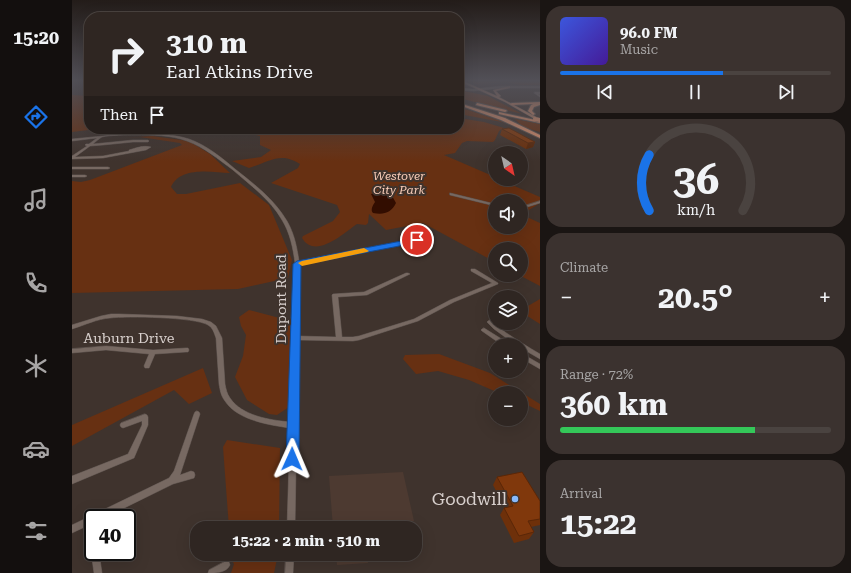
<!DOCTYPE html>
<html lang="en">
<head>
<meta charset="utf-8">
<style>
	:root { --surface:#2f2622; --page:#3b322f; --text:#f1f3f6; --muted:#a7a5a5; --line:#4a4340; --accent:#1a73e8 }
	body { margin:0; font-family:"Roboto Serif",serif; background:var(--page); color:var(--text); height:100vh; display:flex; flex-direction:column; font-size:15px; white-space:nowrap }
	* { box-sizing:border-box; margin:0 }
	p { font-size:13px; color:var(--muted) }
	.icon { flex:none; width:22px; height:22px; fill:none; stroke:currentColor; stroke-width:2; stroke-linecap:round; stroke-linejoin:round }
	.map { position:relative; flex:1; overflow:hidden }
	.panel { display:flex; flex-direction:column; gap:6px; padding:6px; background:#1a1513; width:311px }
	.panel>* { flex:none }
	.banner { position:absolute; left:12px; top:12px; width:380px; height:122px; border-radius:16px; box-shadow:0 4px 16px #0002,0 0 0 1px var(--line); background:#2f2622; color:var(--text); overflow:hidden }
	.needle { width:26px; rotate:146deg }
	.tools { position:absolute; left:416px; top:146px; display:grid; gap:8px }
	.tools a { display:grid; place-items:center; width:40px; height:40px; border-radius:50%; background:var(--surface); box-shadow:0 4px 16px #0002,0 0 0 1px var(--line); font-size:20px }
	.speed { position:absolute; left:12px; top:509px; display:flex; gap:8px; font-size:20px; font-weight:700; text-align:center }
	.speed>* { display:grid; place-content:center; width:52px; height:52px; border-radius:50%; background:var(--surface); box-shadow:0 4px 16px #0002,0 0 0 1px var(--line); line-height:1 }
	.speed .limit { border:2px solid #111; border-radius:6px; background:#fff; color:#111 }
	.pin { position:absolute; display:grid; place-items:center; width:34px; height:34px; color:#fff; margin:-17px; border:2px solid #fff; border-radius:50%; box-shadow:0 1px 4px #0007 }
	.me { position:absolute; width:44px; margin:-22px; rotate:1deg; stroke-linejoin:round; filter:drop-shadow(0 0 3px #0008) }
	.turn { display:flex; align-items:center; gap:14px; height:84px; padding:0 16px; font-size:18px }
	.turn .icon { width:52px; height:52px; stroke-width:2.5 }
	.turn b { display:block; font-size:28px; line-height:34px }
	.then { display:flex; align-items:center; height:38px; padding:0 16px; background:#0003; gap:8px; font-size:15px }
	.big { font-size:30px; font-weight:700; line-height:1.1 }
	.panel .widget { flex:1; display:flex; flex-direction:column; justify-content:center; gap:6px; min-width:0; padding:0 14px; border-radius:16px; background:var(--page) }
	.panel .dial { align-items:center; gap:0 }
	.dial svg { height:104px; overflow:visible; fill:none; stroke:var(--line); stroke-width:7; stroke-linecap:round; text-anchor:middle }
	.dial text { fill:var(--text); stroke:none }
	.song { display:flex; align-items:center; gap:12px }
	.cover { width:48px; height:48px; border-radius:6px; background:linear-gradient(135deg,hsl(230 70% 55%),hsl(260 70% 35%)) }
	.played { height:4px; border-radius:2px; background:linear-gradient(90deg,var(--accent) 60%,var(--line) 60%) }
	.keys { display:flex; justify-content:space-around; direction:ltr }
	.heat { display:flex; justify-content:space-between; align-items:center; font-size:22px; direction:ltr }
	.charge { height:6px; border-radius:3px; background:linear-gradient(90deg,#34c759 72%,var(--line) 0) }
	.trip { position:absolute; left:118px; top:521px; width:232px; height:40px; border-radius:16px; background:var(--surface); box-shadow:0 4px 16px #0002,0 0 0 1px var(--line); font-weight:700; line-height:40px; text-align:center }
	main { display:flex; flex:1; min-height:0 }
	.menu { display:flex; flex-direction:column; width:72px; justify-content:space-around; align-items:center; background:#130f0e; color:var(--muted) }
	.menu .icon { width:28px; height:28px }
	.menu .on { color:var(--accent) }
	.menu b { font-size:18px; color:var(--text) }
	.map>svg:first-child { display:block }
</style>
</head>
<body>
<main>
<nav class="menu">
<b>15:20</b>
<svg class="icon on" aria-label="directions" viewBox="0 0 24 24"><path d="M12 3l9 9-9 9-9-9zM9 14v-3h6M13 9l2 2-2 2"/></svg>
<svg class="icon" aria-label="music" viewBox="0 0 24 24"><path d="M9 18V5l10-2v13"/><circle cx="6" cy="18" r="3"/><circle cx="16" cy="16" r="3"/></svg>
<svg class="icon" aria-label="phone" viewBox="0 0 24 24"><path d="M5 4h4l2 5-3 2q2 4 5 5l2-3 5 2v4C11 20 4 13 5 4z"/></svg>
<svg class="icon" aria-label="climate" viewBox="0 0 24 24"><path d="M12 3v18M4 7l16 10M4 17L20 7"/></svg>
<svg class="icon" aria-label="car" viewBox="0 0 24 24"><path d="M5 17H2v-5l4-1 3-4h7l3 4 3 1v5h-3M9 17h6M6 11h13"/><circle cx="7" cy="17" r="2"/><circle cx="17" cy="17" r="2"/></svg>
<svg class="icon" aria-label="filters" viewBox="0 0 24 24"><path d="M4 7h16M4 17h16"/><circle cx="9" cy="7" r="2"/><circle cx="15" cy="17" r="2"/></svg>
</nav>
<div class="map">
<svg width="468" height="573" viewBox="0 0 468 573">
	<rect width="100%" height="100%" fill="#3f332d"/>
	<g fill="#4d3a31">
		<polygon points="331,472 342,521 291,524 291,528 261,528 257,476"/>
		<polygon points="264,554 295,554 296,563 265,565"/>
	</g>
	<g fill="#673012">
		<polygon points="397,81 468,82 468,85 448,85 433,82 405,84"/>
		<polygon points="387,90 416,96 450,114 387,98"/>
		<polygon points="0,95 17,96 17,129 25,129 0,132"/>
		<polygon points="387,107 435,123 387,114"/>
		<path d="M387,118l25,4 20,6 -5,3 -4,9 -2,2 -26,-1 -5,2 -7,10 -11,2 51,22v2h3l42,18v6l-19,12v-14h-26v26h26v-10h6l13,6v63l-21,-11h2v-26h-26v13l-72,-39 -37,7 -17,-16 -1,9 -2,2 -9,-1c-13,9 -42,36 -55,14l1,-2 30,-15 7,-9 -3,-7 -66,-22 27,-15 2,-4c-20,-13 -31,-2 -51,4l-17,-7 29,-4 10,-7 -11,-5v-9l-27,-7h226z"/>
		<polygon points="443,119 468,124 468,132 451,127"/>
		<path d="M80,136l37,5 21,13 20,19c-18,-1 -50,-7 -59,14l6,7h9l54,-11 29,22 23,55 -4,18 -50,11 -166,4v-112l9,1 9,-2 92,-35 -2,-2 -40,-6 -16,1z"/>
		<polygon points="468,299 468,324 449,312 449,310"/>
		<polygon points="177,310 219,321 217,407 205,415 197,414 175,400 163,377 171,356 174,335 169,326 167,317"/>
		<polygon points="367,354 418,373 468,404 468,411 449,402 449,393 427,393 397,380 366,371 344,374 331,359 333,355"/>
		<polygon points="131,368 140,393 117,404 102,390 0,446 0,425"/>
		<polygon points="155,440 208,448 207,528 157,528 151,447"/>
		<polygon points="157,554 206,554 202,573 159,573 162,564"/>
	</g>
	<path fill="#320d00" d="M309,191l10,3 5,9c-5,10 -12,12 -23,10 -3,-3 0,-8 2,-11l-4,-8z"/>
	<g fill="none" stroke-linecap="round" stroke-linejoin="round">
		<g stroke="#5b514c" stroke-width="1">
			<g id="minor">
				<polygon points="430,86 468,86 468,88 430,88 401,91 387,90 387,88 401,89"/>
				<polygon points="463,92 468,92 468,94 466,94 468,95 468,97 462,93"/>
				<path d="M68,133c16,1 33,1 49,6 17,6 32,18 46,30 19,15 39,30 52,52 7,12 10,26 12,40l116,-22 16,3v1l-2,1 -14,-3 -116,23 -1,72 38,1 -4,-42 1,-1 31,-2 42,-19h2l2,1 -43,21 -29,2 4,40h11l6,-1 55,-17 36,-19 42,-17 -21,-12v-2h4l23,14v1l-44,18 -36,19 -59,19 -6,1 -55,-1 -3,188h-8l3,-100c-21,-3 -53,-8 -65,-27 -4,-5 -5,-11 -6,-17l-3,-46c-2,-5 -3,-10 -8,-13 -13,-8 -81,-9 -98,-7 -13,1 -25,7 -38,11v-4l3,-1 26,-8 10,-2h8l58,2 25,3 9,3 5,4 6,12 3,46c1,5 2,10 5,14 12,18 40,22 60,24l5,-159c-2,-15 -5,-30 -13,-43 -12,-21 -32,-35 -49,-50 -15,-11 -29,-23 -46,-29 -16,-6 -35,-6 -52,-6 -8,0 -25,0 -33,2 -2,1 -7,5 -9,7l40,-4h15l1,1 -1,1h-15l-30,3 -13,1 -15,11 28,-1 26,-5v-1c7,-2 14,-5 22,-3l-5,3 -43,8 -31,1v-3l15,-10 -2,-1 1,-1h3l8,-6 -25,3v-2l41,-4z"/>
				<polygon points="0,167 36,167 38,168 36,169 0,169"/>
				<polygon points="0,175 13,175 15,176 13,177 0,177"/>
				<polygon points="378,193 423,204 423,206 378,195"/>
				<polygon points="468,201 468,203 449,209 449,207"/>
				<path d="M418,320c5,3 10,8 15,12 12,8 23,15 35,22v5l-19,-11v-3h-5l-22,-16 -7,-7 1,-1z"/>
				<polygon points="412,328 436,343 437,345 430,345 410,331 409,330 410,329"/>
				<polygon points="34,346 81,350 114,348 116,348 117,350 116,352 114,352 83,354 77,368 73,368 72,366 77,354 34,350 0,353 0,349"/>
				<polygon points="449,353 468,364 468,369 449,358"/>
				<polygon points="125,411 127,412 128,414 108,475 119,471 122,472 123,475 122,478 101,484 32,518 21,518 21,544 18,543 17,540 15,526 0,533 0,525 97,478 102,471 122,414 123,412"/>
				<polygon points="73,414 75,415 76,417 76,425 62,458 0,484 0,476 56,454 70,425 70,421 51,428 49,427 48,425 49,423"/>
				<polygon points="21,548 21,552 27,552 30,573 22,573 19,552 20,549"/>
				<polygon points="214,554 222,554 221,573 213,573"/>
				<path d="M154,561l3,1 1,3c-4,8 -14,8 -22,8l1,-3z"/>
			</g>
		</g>
		<g stroke="#5b514c" stroke-width="1">
			<polygon id="major" points="387,81 391,81 425,96 421,90 438,86 438,88 424,91 429,96 427,97 468,119 468,122 433,102"/>
		</g>
		<g stroke="#5b514c" stroke-width="2">
			<g id="highway">
				<polygon points="468,102 468,105 462,107 460,111 463,114 461,115 456,111 459,105 461,104 440,105 438,104 440,103"/>
				<polygon points="387,103 433,118 468,135 468,138 429,120 387,105"/>
				<polygon points="405,103 434,110 435,111 433,112 404,105"/>
				<polygon points="427,112 468,121 468,123 427,114"/>
			</g>
		</g>
		<use href="#minor" fill="#776962" fill-rule="evenodd"/>
		<use href="#major" fill="#af7e67" fill-rule="evenodd"/>
		<use href="#highway" fill="#d48c6a" fill-rule="evenodd"/>
		<g stroke="#5b514c" stroke-width="4.5" stroke-linecap="butt">
			<polyline id="highway-bridge" points="463,119 468,120"/>
		</g>
		<use href="#highway-bridge" stroke="#d48c6a" stroke-width="4"/>
	</g>
	<g fill="#6e300a">
		<polygon points="430,129 463,142 461,147 454,149 428,135"/>
		<polygon points="425,477 468,501 468,525 459,527 462,532 457,539 442,543 428,515 432,508 433,508 421,485"/>
	</g>
	<polygon fill="#5a2708" points="463,142 461,147 454,149 456,143"/>
	<g fill="#80380c" stroke="#5a2708">
		<polygon points="437,128 463,142 456,143 430,129"/>
		<polygon points="450,472 468,501 468,519 456,521 462,532 447,536 432,508 441,506 425,477"/>
	</g>
	<linearGradient id="sky" x2="0" y2="1"><stop stop-color="#231c19"/><stop offset="0.5" stop-color="#525057"/><stop offset="1" stop-color="#525057" stop-opacity="0"/></linearGradient>
	<rect width="468" height="161" fill="url(#sky)"/>
	<polygon fill="#1a73e8" stroke="#114b97" points="345,238 348,238 348,242 229,265 227,459 225,463 220,465 216,463 214,459 221,264 225,261"/>
	<polygon fill="#f59e0b" points="292,248 297,251 295,252 230,266 226,263 230,261"/>
	<circle fill="#89bafc" stroke="#3f332d" stroke-width="1.5" cx="443" cy="499" r="4"/>
	<g text-anchor="middle" dominant-baseline="central" stroke-width="4" stroke-linejoin="round" paint-order="stroke">
		<g font-size="12" font-style="italic" fill="#faceb9" stroke="#3f332d">
			<text x="327" y="176">Westover<tspan x="327" dy="14">City Park</tspan></text>
		</g>
		<g font-size="14" fill="#d8d0cd" stroke="#3f332d">
			<text transform="translate(209 299) rotate(-90)">Dupont Road</text>
			<text x="57" y="338">Auburn Drive</text>
		</g>
		<g font-size="17" fill="#d8d0cd" stroke="#3f332d" text-anchor="end">
			<text x="435" y="499">Goodwill</text>
		</g>
	</g>
</svg>
<div class="tools">
<a><svg class="needle" viewBox="-14 -14 28 28"><path d="M0-13l5 13h-10z" fill="#e53935"/><path d="M0 13l5-13h-10z" fill="#a7a5a5"/></svg></a>
<a><svg class="icon" aria-label="sound" viewBox="0 0 24 24"><path d="M4 9h4l5-4v14l-5-4H4zM17 9q2 3 0 6"/></svg></a>
<a><svg class="icon" aria-label="search" viewBox="0 0 24 24"><circle cx="10" cy="10" r="6"/><path d="M15 15l6 6"/></svg></a>
<a><svg class="icon" aria-label="layers" viewBox="0 0 24 24"><path d="M12 4l9 5-9 5-9-5zM3 14l9 5 9-5"/></svg></a>
<a>+</a>
<a>−</a>
</div>
<div class="speed"><div class="limit">40</div></div>
<div class="pin" style="left:345px;top:240px;background:#d93025"><svg class="icon" aria-label="arrive" viewBox="0 0 24 24"><path d="M6 21V4h12l-3 4 3 4H6"/></svg></div>
<svg class="me" style="left:220px;top:459px" viewBox="-20 -20 40 40"><path d="M0-17L14 15 0 8-14 15z" fill="#1a73e8" stroke="#fff" stroke-width="4"/></svg>
<div class="trip">15:22 · 2 min · 510 m</div>
<div class="banner">
<div class="turn"><svg class="icon" aria-label="right" viewBox="0 0 24 24"><path d="M7 20v-9h11M14 6l5 5-5 5"/></svg><div><b>310 m</b>Earl Atkins Drive</div></div>
<div class="then">Then<svg class="icon" aria-label="arrive" viewBox="0 0 24 24"><path d="M6 21V4h12l-3 4 3 4H6"/></svg></div>
</div>
</div>
<section class="panel">
<div class="widget">
<div class="song"><i class="cover"></i><div><b>96.0 FM</b><p>Music</p></div></div>
<div class="played"></div>
<div class="keys"><svg class="icon" aria-label="previous" viewBox="0 0 24 24"><path d="M18 5L8 12l10 7zM5 5v14"/></svg><svg class="icon" aria-label="pause" viewBox="0 0 24 24"><path d="M8 5v14M16 5v14"/></svg><svg class="icon" aria-label="next" viewBox="0 0 24 24"><path d="M6 5l10 7-10 7zM19 5v14"/></svg></div>
</div>
<div class="widget dial"><svg viewBox="0 0 100 80">
<path d="M14 69A42 42 0 1 1 86 69"/>
<path d="M14 69A42 42 0 0 1 14 26" stroke="#1a73e8"/>
<text x="50" y="56" font-size="32" font-weight="700">36</text>
<text x="50" y="72" font-size="11">km/h</text>
</svg></div>
<div class="widget"><p>Climate</p>
<div class="heat"><a>−</a><b class="big">20.5°</b><a>+</a></div>
</div>
<div class="widget"><p>Range · 72%</p><b class="big">360 km</b><div class="charge"></div></div>
<div class="widget"><p>Arrival</p><b class="big">15:22</b></div>
</section>
</main>
</body>
</html>
